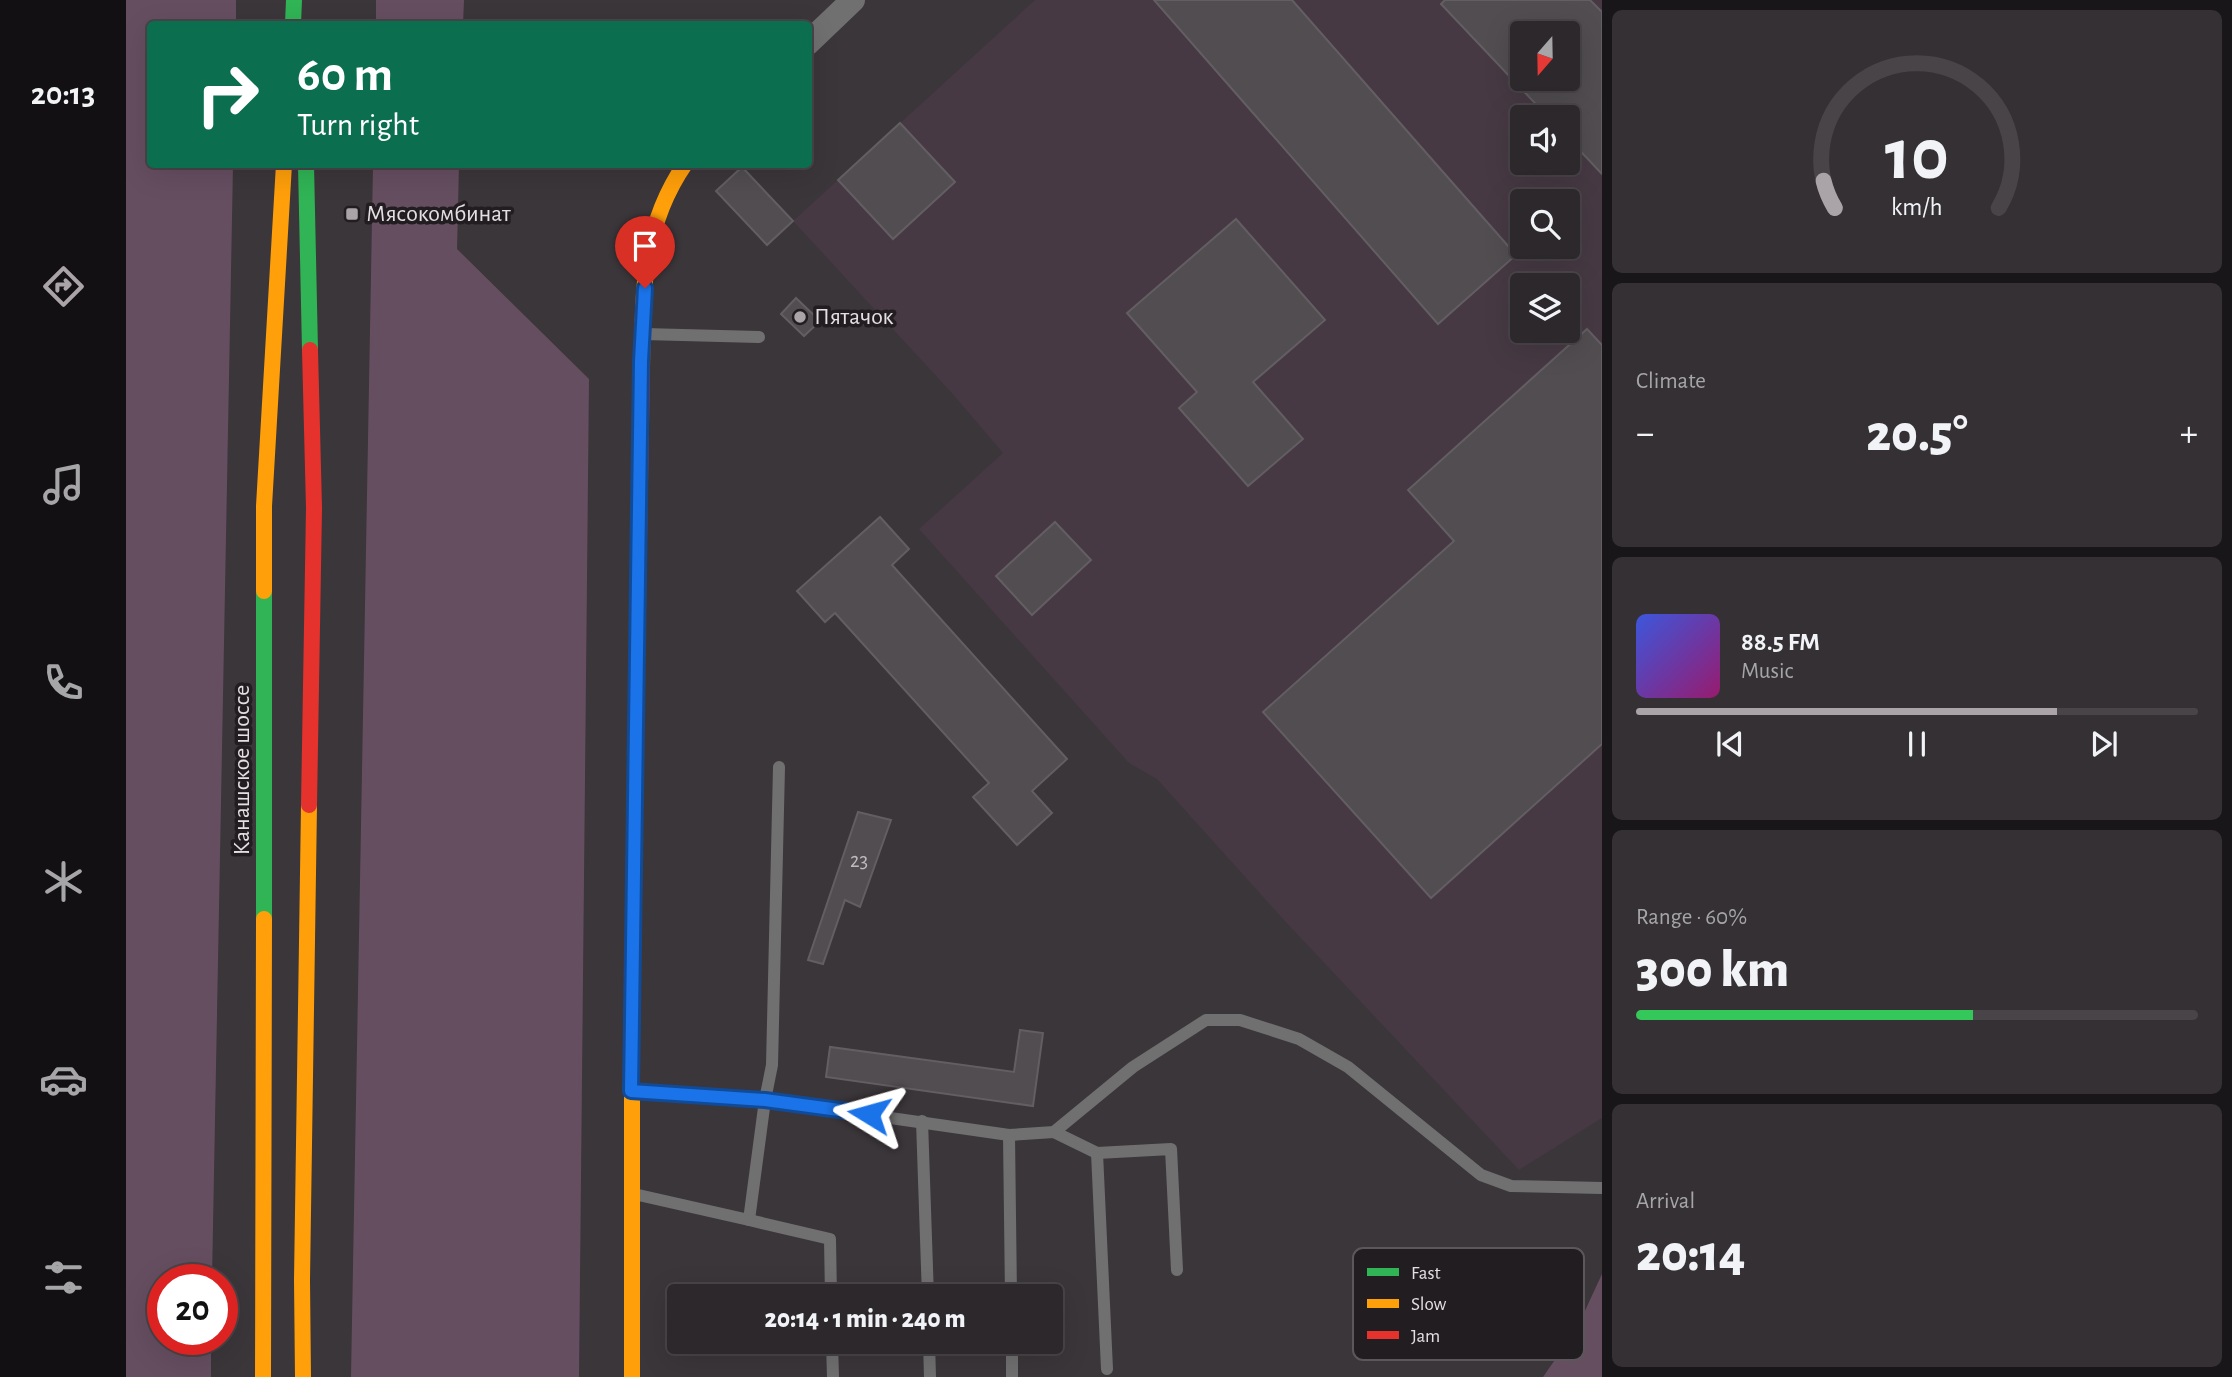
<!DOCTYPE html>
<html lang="en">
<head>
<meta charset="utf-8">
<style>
	:root { --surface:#2c282c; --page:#343034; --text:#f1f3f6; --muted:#a6a6a9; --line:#484448; --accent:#aaa4a8 }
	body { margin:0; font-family:"Alegreya Sans",sans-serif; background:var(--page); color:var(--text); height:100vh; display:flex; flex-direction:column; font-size:26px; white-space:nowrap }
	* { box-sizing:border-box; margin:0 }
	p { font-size:23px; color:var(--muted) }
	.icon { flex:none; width:38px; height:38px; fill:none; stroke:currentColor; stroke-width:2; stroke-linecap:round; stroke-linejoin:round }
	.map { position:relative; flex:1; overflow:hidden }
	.side { display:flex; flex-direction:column; gap:10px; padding:10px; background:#181618; width:630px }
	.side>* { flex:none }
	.top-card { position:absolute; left:21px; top:21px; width:665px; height:147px; border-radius:7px; box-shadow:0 7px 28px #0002,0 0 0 2px var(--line); background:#0b6e4f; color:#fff; overflow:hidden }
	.needle { width:46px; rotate:200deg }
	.controls { position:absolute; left:1384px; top:21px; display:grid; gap:14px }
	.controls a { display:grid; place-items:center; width:70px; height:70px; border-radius:7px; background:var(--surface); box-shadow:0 7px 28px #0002,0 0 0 2px var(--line); font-size:35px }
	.speed { position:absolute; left:21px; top:1264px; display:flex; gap:14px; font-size:35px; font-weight:700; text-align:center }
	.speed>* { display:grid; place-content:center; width:91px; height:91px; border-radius:50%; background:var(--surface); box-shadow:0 7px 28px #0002,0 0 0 2px var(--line); line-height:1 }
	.speed .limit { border:10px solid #d22; background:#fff; color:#111 }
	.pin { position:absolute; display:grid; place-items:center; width:60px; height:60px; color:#fff; margin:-72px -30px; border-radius:50% 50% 50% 0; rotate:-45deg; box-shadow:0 0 7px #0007 }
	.pin .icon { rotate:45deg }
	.me { position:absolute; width:77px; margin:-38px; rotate:278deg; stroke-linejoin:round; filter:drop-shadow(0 0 5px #0008) }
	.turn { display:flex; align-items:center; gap:24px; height:147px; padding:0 35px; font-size:32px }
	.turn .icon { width:91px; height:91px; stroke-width:2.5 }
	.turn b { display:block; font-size:49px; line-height:60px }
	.big { font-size:52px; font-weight:800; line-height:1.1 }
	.side .widget { flex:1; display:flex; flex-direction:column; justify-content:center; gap:10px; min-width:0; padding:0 24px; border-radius:10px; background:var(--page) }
	.side .dial { align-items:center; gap:0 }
	.dial svg { height:182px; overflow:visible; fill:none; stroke:var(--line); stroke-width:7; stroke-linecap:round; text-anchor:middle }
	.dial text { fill:var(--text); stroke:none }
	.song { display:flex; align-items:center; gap:21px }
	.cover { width:84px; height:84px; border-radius:10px; background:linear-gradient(135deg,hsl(230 70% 55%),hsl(320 70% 35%)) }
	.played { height:7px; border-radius:4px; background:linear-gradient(90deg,var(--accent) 75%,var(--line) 75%) }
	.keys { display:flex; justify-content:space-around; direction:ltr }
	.heat { display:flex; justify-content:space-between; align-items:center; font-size:38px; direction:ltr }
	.charge { height:10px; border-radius:5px; background:linear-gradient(90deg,#34c759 60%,var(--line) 0) }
	.trip { position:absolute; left:541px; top:1284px; width:396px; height:70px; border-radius:7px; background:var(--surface); box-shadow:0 7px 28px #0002,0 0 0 2px var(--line); font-weight:800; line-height:70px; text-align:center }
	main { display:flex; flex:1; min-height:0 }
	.tabs { display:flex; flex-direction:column; width:126px; justify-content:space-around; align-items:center; background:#121012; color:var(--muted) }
	.tabs .icon { width:49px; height:49px }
	.tabs .current { color:var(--accent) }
	.tabs b { font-size:32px; color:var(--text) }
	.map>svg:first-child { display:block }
</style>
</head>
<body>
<main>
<nav class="tabs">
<b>20:13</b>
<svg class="icon current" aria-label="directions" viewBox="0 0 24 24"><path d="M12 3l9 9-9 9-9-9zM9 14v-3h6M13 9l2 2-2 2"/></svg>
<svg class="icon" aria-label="music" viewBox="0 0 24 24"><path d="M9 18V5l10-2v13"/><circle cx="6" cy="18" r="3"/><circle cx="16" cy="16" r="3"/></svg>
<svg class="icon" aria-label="phone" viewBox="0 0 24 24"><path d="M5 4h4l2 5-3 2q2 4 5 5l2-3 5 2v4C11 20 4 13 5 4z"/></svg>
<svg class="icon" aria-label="climate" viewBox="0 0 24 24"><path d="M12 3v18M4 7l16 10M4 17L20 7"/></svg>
<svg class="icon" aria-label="car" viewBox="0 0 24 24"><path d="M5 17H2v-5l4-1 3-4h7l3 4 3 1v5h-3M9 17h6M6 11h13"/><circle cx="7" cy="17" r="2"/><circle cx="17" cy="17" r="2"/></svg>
<svg class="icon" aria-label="filters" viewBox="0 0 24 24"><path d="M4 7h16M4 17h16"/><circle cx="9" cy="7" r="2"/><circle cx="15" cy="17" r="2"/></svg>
</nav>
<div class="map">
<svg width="1476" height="1377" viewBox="0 0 1476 1377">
	<rect width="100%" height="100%" fill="#3b363a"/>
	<path fill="#463943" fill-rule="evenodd" d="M909,0h567v1118l-83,52 -236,-251 -126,-140 -28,-16 -210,-234 84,-76 -53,-62 -157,-170zM1396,33h46v46h-46zM1396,117h46v46h-46zM1396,201h46v46h-46zM1396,285h46v46h-46z"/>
	<g fill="#664e61">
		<polygon points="0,0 110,0 110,24 24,24 24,164 107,165 86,1279 37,1279 37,1339 85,1339 85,1377 0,1377"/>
		<polygon points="250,0 338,0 337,24 250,24"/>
		<polygon points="247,165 333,165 331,249 463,379 453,1377 225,1377"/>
		<polygon points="1476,1274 1476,1377 1417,1377 1451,1328"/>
	</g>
	<g fill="#514d50" stroke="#635e62" stroke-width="2" fill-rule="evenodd">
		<polygon points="1028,0 1166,0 1390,255 1312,324"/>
		<path d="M1319,0h145l12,12v162l-34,-36v-21h-20l-107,-113zM1396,33h46v46h-46z"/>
		<polygon points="774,123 829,182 767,239 712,180"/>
		<polygon points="616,167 667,221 641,245 590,191"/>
		<polygon points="1110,219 1199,320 1127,382 1177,439 1122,486 1053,408 1071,392 1001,313"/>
		<polygon points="670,298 694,321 678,336 655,314"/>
		<polygon points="1461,329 1476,345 1476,744 1305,898 1137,712 1328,541 1282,490"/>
		<polygon points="754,517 783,549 766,565 941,759 906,791 926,813 891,845 847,797 863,783 709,613 699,622 671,591"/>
		<polygon points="929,522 965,560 906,615 870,576"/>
		<polygon points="732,812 765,820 734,907 719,900 697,964 682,960"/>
		<polygon points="894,1030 917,1033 907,1106 700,1077 704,1047 888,1072"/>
	</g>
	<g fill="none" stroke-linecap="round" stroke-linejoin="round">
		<g stroke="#717071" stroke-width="12">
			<polyline points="518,334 633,337"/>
			<polyline points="653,767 646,1065 639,1100 883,1135 928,1132 1007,1067 1080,1020 1114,1020 1173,1039 1222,1067 1355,1175 1385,1186 1476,1188"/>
			<polyline points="507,1092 639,1100 623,1220 508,1194"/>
			<polyline points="796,1121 802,1297"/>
			<polyline points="928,1132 971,1153 1045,1149 1051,1270"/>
			<polyline points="883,1135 885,1297"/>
			<polyline points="971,1153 981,1369"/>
			<polyline points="623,1220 704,1239 705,1297"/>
			<polyline points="706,1342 707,1377"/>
			<polyline points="803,1342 804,1377"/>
			<polyline points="886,1342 886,1377"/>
		</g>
		<polyline stroke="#717071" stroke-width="24" points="682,43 727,0"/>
		<g stroke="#30b455" stroke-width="16">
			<polyline points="167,24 168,0"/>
			<polyline points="180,165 184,350"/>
			<polyline points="138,919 138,591"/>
			<polyline points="506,1019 511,658"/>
		</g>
		<g stroke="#ff9f0a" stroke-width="16">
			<path d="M516,368c1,-75 -1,-140 43,-204"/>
			<polyline points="138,591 138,506 158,164"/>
			<polyline points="137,1377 138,919"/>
			<polyline points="177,1377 176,1280 183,805"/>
			<polyline points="506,1377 506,1019"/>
		</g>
		<g stroke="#e5322d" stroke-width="16">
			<polyline points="511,658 516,368"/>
			<polyline points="183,805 188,508 184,350"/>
		</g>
	</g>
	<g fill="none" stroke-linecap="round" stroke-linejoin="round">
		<g stroke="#114b97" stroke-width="18">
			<polyline id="route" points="519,288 515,361 505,1091 639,1100 743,1114"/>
		</g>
		<use href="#route" stroke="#1a73e8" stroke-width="12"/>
	</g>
	<g fill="#aaa4a8" stroke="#211d20" stroke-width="2.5">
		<rect x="219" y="207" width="14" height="14" rx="3.5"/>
		<circle cx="674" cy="317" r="7"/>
	</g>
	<g text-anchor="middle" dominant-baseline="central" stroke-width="7" stroke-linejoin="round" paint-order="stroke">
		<g font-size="21" fill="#c0babf">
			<text x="733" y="860">23</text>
		</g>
		<g font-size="24" fill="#e5dfe4" stroke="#211d20" text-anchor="start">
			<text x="240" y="214">Мясокомбинат</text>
			<text x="688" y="317">Пятачок</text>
		</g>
		<g font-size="24" fill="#e5dfe4" stroke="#211d20">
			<text transform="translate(116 770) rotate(-90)">Канашское шоссе</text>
		</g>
	</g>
	<rect x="1227" y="1248" width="231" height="112" rx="10" fill="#211d20" stroke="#5c575b" stroke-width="2"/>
	<rect x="1241" y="1268" width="32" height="8" fill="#30b455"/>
	<rect x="1241" y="1299" width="32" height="9" fill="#ff9f0a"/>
	<rect x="1241" y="1331" width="32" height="8" fill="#e5322d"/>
	<g font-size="19" fill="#e5dfe4">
		<text x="1285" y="1279">Fast</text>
		<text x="1285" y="1310">Slow</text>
		<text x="1285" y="1342">Jam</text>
	</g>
</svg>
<div class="controls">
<a><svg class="needle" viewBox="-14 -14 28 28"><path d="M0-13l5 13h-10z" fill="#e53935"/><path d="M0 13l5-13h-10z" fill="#a6a6a9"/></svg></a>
<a><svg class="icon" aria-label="sound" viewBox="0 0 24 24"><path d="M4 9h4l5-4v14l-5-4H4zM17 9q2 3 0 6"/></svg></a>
<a><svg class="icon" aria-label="search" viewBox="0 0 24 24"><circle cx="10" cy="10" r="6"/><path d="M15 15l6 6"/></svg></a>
<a><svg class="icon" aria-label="layers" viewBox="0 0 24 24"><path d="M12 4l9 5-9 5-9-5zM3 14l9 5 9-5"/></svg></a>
</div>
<div class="speed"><div class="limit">20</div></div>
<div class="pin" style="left:519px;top:288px;background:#d93025"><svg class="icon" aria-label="arrive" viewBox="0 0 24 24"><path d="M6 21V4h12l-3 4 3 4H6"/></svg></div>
<svg class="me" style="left:743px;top:1114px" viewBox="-20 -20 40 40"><path d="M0-17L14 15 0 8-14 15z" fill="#1a73e8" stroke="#fff" stroke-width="4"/></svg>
<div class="trip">20:14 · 1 min · 240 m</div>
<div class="top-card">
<div class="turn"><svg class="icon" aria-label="right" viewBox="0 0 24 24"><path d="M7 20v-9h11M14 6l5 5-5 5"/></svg><div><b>60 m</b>Turn right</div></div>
</div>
</div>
<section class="side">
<div class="widget dial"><svg viewBox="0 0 100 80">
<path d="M14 69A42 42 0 1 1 86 69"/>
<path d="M14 69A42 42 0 0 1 9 57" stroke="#aaa4a8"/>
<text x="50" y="56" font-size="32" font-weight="700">10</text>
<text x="50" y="72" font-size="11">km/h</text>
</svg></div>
<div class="widget"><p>Climate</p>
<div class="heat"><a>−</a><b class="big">20.5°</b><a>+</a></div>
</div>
<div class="widget">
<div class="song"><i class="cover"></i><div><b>88.5 FM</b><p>Music</p></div></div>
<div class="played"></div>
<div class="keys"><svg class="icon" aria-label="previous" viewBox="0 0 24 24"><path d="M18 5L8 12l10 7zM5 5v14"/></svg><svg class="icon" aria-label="pause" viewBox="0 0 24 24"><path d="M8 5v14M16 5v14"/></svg><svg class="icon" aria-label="next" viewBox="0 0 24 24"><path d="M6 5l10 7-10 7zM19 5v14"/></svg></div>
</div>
<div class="widget"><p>Range · 60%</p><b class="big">300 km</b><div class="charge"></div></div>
<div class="widget"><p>Arrival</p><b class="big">20:14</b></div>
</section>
</main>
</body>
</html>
